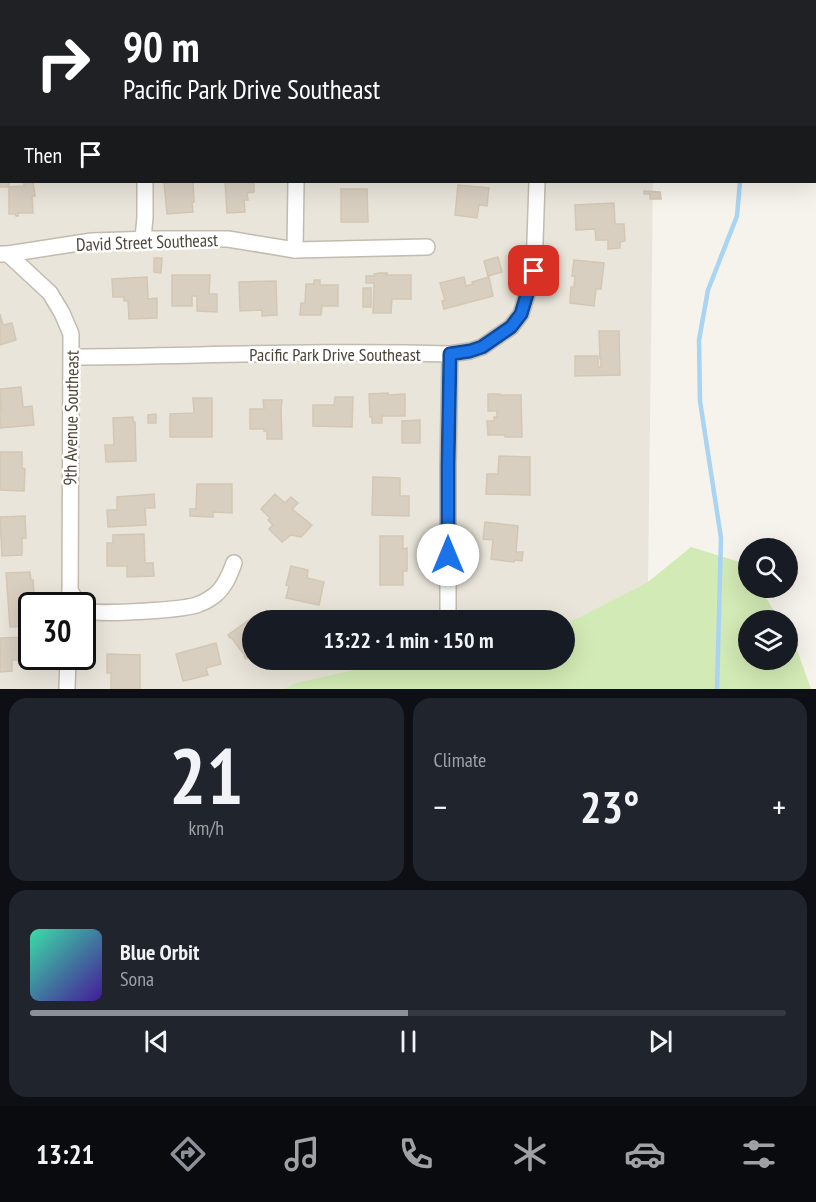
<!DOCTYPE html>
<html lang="en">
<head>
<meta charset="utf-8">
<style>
	:root { --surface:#171b24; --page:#20242c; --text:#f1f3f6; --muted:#9ea1a6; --line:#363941; --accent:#8c9099 }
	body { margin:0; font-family:"PT Sans Narrow",sans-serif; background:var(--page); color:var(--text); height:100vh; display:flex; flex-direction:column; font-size:22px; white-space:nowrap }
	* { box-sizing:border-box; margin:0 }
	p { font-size:20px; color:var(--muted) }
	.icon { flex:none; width:33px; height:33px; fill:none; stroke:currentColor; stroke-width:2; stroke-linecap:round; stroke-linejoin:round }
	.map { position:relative; height:689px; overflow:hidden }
	.drawer { display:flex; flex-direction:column; gap:9px; padding:9px; background:#0d0f14; flex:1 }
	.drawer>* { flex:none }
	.guide { position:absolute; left:0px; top:0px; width:816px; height:183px; box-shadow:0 6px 24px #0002; background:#202124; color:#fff; overflow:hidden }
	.buttons { position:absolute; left:738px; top:538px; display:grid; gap:12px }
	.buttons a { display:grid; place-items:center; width:60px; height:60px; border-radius:50%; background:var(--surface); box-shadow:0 6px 24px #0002; font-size:30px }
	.speed { position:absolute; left:18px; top:592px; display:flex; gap:12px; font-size:30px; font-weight:700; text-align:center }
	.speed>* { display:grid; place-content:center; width:78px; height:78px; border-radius:50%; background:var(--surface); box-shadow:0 6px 24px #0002; line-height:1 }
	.speed .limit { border:3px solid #111; border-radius:9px; background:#fff; color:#111 }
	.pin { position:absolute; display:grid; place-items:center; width:51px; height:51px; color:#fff; margin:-26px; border-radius:12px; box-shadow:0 3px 9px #0006 }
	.me { position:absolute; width:66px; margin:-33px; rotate:0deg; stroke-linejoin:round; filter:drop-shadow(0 0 4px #0008) }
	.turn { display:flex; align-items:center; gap:21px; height:126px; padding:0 24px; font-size:27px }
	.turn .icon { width:78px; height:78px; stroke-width:2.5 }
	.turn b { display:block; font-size:42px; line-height:51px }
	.then { display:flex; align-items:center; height:57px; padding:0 24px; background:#0003; gap:12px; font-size:22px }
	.big { font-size:45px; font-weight:700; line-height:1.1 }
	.drawer .tile { flex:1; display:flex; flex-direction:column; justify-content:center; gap:9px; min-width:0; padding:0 21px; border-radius:18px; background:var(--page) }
	.drawer .dial { align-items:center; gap:0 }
	.dial b { font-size:78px; line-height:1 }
	.song { display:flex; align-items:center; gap:18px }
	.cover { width:72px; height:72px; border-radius:9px; background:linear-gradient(135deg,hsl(160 70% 55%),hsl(260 70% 35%)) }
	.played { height:6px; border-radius:3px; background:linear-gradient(90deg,var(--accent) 50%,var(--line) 50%) }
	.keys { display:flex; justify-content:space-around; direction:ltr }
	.heat { display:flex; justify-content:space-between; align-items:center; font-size:33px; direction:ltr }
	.drawer .tiles { flex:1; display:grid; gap:9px; grid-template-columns:1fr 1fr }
	.tile:last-child { grid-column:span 2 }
	.trip { position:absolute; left:242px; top:610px; width:333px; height:60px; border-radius:30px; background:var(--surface); box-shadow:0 6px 24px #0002; font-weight:700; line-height:60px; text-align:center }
	.dock { display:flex; height:96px; justify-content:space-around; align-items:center; background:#090b0e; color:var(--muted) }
	.dock .icon { width:42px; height:42px }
	.dock .current { color:var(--accent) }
	.dock b { font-size:27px; color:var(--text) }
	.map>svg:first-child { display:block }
</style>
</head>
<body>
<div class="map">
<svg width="816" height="689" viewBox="0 0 816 689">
	<rect width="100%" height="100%" fill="#f6f3ec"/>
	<g fill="#eae5da" fill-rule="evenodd">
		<polygon points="128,0 655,0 654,2 128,2"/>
		<path d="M0,135h2v47h651l-5,400 -84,43v-4h-312v39h244l-5,3 -124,4 -71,16 -12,6h-284zM32,606h50v51h-50z"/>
	</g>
	<polygon fill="#d2eab5" points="691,547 746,564 748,568 748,588 760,588 780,621 748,621 748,660 788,660 788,634 797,650 811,689 284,689 295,683 367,667 491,663 496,660 564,660 564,625 648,582"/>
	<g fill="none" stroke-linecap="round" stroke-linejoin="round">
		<g stroke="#a9d4f2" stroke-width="4.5">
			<polyline points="776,2 776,0"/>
			<polyline points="717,689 721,538 700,401 699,340 708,290 737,216 740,182"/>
		</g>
	</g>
	<g fill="#d8cfc1" stroke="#d3c7b4" stroke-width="1.5">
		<polygon points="0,165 2,165 2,182 9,182 9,187 0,187"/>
		<polygon points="24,182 33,182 35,196 32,196 33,213 18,213 18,216 16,216 15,214 9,214 9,187 24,186"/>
		<polygon points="164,182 193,182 194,202 192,202 193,212 167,214"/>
		<polygon points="225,182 254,182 254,192 247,193 248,200 244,200 245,212 227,213"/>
		<polygon points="458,185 489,188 487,206 479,205 477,218 455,215"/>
		<polygon points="341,189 367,189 368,222 341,222"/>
		<polygon points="644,191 660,192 661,199 650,199 650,194 644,194"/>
		<polygon points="614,203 615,224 624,224 625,241 620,242 620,248 608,249 608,240 596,240 595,229 576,230 575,205"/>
		<polygon points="498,257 502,272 488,276 484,261"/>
		<polygon points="154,258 162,258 161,273 154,272"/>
		<polygon points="574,260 604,263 601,289 596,289 594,306 570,303 571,287 574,287 575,276 572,276"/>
		<polygon points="379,273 387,273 386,275 411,275 411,299 392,299 391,313 373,313 374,283 366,283 366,276 374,276 374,274"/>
		<polygon points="172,275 210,275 209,294 217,294 217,312 197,311 197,296 192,296 192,306 172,306"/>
		<polygon points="147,277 148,299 157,298 157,318 129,319 128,301 124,301 124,297 113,297 112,279"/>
		<polygon points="464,277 466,286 473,284 472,282 489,277 493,296 444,309 442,301 445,300 440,283"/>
		<polygon points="314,280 320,280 320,285 338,285 338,306 322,306 321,315 300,315 301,303 305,303 306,284 314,284"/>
		<polygon points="276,281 277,315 262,316 262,310 240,311 239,282"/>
		<rect x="363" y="288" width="8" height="19"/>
		<polygon points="0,314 3,325 12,323 16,340 0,345"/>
		<polygon points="599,331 619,331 620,375 575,376 575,356 598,356 598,367 601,367 601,359 600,359"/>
		<polygon points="21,387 23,407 32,406 34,425 0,428 0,411 1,411 0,389"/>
		<polygon points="388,393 388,395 405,394 405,416 382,416 382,423 372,423 372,417 370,417 369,394"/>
		<polygon points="488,394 500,394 500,395 521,395 522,437 505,437 505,435 488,435 487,421 494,421 494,417 497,417 497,411 488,411"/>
		<polygon points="335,397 353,397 352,427 313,426 313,405 334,405"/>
		<polygon points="193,398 212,398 212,437 170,437 170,414 194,413"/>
		<polygon points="263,400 282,400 281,409 282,439 267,439 267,431 264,431 264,429 250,429 250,409 264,409"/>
		<polygon points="156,414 156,423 148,423 148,415"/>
		<polygon points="133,417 133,422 135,422 136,461 106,462 105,445 114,445 113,418"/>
		<polygon points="420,420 420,443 402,443 402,421"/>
		<polygon points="0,452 22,452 22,468 25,469 24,491 0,490"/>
		<polygon points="499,456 530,457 530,495 486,494 487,474 498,474"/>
		<polygon points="373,477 400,478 400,496 409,496 409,516 372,515"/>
		<polygon points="197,484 232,484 232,513 213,512 213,517 190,516 190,509 196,509"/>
		<polygon points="154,494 155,508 145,508 146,525 108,527 107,510 117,510 117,497"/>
		<polygon points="275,494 285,503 291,497 298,503 292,509 312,525 301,537 291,535 282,542 269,529 273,525 268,520 270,518 261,509"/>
		<polygon points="25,516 26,538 22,538 22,555 2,556 0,517"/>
		<polygon points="485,522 518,526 516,552 523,552 522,561 515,560 514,562 491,559 493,540 483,539"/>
		<polygon points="144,534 145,563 153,563 154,576 127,577 127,566 107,566 107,543 113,543 113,535"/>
		<polygon points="380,536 403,536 403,549 407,548 407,571 403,571 403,585 380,585"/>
		<polygon points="291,566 308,570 307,578 324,582 319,605 286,598 289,586 286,585"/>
		<polygon points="30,572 31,580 33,580 34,594 31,595 32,626 10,627 6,573"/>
		<polygon points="252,618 254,621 252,621 252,655 246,659 244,657 245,656 231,637 230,638 228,635"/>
		<polygon points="30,637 31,660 12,660 12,671 0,672 0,638"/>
		<polygon points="216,643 221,664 206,668 208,675 183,681 176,654"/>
		<polygon points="107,654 140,655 140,689 111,689 111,673 107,673"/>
		<polygon points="319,660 331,660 333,662 327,668"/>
	</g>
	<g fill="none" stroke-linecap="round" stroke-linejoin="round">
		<g stroke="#c2bbae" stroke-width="18">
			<g id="minor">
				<polyline points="540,2 540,0"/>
				<polyline points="143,239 145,217 145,182"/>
				<polyline points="295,250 296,182"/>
				<polyline points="0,254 8,254 92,241 152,239 228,239 295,250 427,247"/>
				<polyline points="8,254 50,293 62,313 71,334 70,606"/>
				<path d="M72,357c126,-1 252,-7 378,-3l20,-3 12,-4 29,-20 10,-13 13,-43 3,-89"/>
				<path d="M70,591c5,7 10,16 19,20 11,4 98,-1 110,-7 6,-2 12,-6 16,-9 10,-8 15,-21 19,-32"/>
				<polyline points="448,621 448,466 450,354"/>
				<polyline points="67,689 68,657"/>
			</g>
		</g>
		<use href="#minor" stroke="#fff" stroke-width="15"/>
	</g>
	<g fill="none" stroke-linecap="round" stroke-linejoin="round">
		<g stroke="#114b97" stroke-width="15">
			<polyline id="route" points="448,555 448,466 450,354 470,351 482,347 511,327 521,314 534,271"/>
		</g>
		<use href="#route" stroke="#1a73e8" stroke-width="10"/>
	</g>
	<g text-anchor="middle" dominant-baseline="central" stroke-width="5" stroke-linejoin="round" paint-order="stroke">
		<g font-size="18" fill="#4b4439" stroke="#fff">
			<text transform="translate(147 242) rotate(-2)">David Street Southeast</text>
			<text x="335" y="354">Pacific Park Drive Southeast</text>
			<text transform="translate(71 418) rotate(-89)">9th Avenue Southeast</text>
		</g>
	</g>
</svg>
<div class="buttons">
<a><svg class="icon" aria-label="search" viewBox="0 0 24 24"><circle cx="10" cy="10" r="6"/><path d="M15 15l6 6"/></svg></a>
<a><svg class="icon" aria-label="layers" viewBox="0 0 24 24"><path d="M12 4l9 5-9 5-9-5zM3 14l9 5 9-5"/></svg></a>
</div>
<div class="speed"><div class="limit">30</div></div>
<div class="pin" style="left:534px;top:271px;background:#d93025"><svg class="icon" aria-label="arrive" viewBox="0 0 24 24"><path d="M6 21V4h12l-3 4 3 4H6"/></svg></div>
<svg class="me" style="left:448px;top:555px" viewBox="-20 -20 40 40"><circle r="19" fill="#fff"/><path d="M0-13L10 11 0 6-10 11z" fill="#1a73e8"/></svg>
<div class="trip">13:22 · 1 min · 150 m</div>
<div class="guide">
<div class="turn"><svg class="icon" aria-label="right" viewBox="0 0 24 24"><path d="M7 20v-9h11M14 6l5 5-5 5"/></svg><div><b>90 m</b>Pacific Park Drive Southeast</div></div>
<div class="then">Then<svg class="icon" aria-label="arrive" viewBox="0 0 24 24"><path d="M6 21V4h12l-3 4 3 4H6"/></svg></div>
</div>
</div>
<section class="drawer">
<div class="tiles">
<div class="tile dial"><b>21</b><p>km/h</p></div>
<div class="tile"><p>Climate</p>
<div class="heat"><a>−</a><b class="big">23°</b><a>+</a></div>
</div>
<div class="tile">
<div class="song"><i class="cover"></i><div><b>Blue Orbit</b><p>Sona</p></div></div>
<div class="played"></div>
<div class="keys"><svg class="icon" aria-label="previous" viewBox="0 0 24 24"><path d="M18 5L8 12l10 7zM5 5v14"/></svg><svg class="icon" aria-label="pause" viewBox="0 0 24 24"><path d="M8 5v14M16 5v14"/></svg><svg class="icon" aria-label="next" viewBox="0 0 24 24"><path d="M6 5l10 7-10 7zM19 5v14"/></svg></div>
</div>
</div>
</section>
<nav class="dock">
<b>13:21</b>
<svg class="icon current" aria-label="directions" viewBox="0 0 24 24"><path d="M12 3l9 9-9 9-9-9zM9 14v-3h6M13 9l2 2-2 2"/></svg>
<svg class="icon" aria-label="music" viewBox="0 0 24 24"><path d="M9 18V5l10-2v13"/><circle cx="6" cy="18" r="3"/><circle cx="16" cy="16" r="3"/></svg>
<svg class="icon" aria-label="phone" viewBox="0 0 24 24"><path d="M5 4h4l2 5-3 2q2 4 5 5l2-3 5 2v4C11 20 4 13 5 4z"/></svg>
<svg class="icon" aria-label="climate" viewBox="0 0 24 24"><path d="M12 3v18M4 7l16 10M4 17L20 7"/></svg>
<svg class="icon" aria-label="car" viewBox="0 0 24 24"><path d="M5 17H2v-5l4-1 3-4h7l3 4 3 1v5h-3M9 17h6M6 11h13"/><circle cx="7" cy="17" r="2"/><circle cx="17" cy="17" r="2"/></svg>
<svg class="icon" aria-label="filters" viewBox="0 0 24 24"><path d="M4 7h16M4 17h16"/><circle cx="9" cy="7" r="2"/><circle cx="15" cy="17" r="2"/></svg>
</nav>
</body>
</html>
